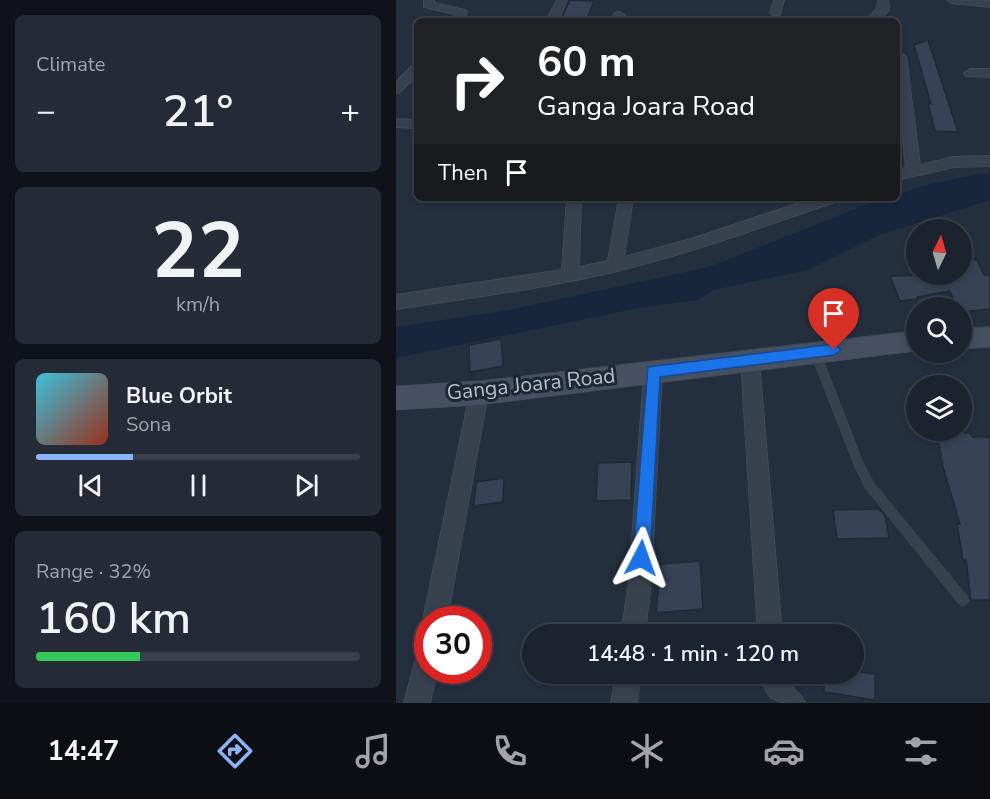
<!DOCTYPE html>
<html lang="en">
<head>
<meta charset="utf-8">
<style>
	:root { --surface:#1b232e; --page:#242b36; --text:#f1f3f6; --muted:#a0a4aa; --line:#39404a; --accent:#8ab4f8 }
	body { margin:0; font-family:"Nunito Sans",sans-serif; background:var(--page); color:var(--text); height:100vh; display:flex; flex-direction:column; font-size:22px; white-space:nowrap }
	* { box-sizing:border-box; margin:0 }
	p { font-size:20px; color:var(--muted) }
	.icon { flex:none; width:33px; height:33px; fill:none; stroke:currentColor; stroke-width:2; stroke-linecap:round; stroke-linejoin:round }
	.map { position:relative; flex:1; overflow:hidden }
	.side { display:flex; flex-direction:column; gap:15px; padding:15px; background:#0f1319; width:396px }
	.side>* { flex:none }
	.top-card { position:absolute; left:18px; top:18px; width:486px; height:183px; border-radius:9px; box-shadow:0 3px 9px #0003,0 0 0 2px var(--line); background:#202124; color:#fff; overflow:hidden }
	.needle { width:39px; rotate:5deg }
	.controls { position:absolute; left:510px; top:219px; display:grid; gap:12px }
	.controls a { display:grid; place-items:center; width:66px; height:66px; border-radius:50%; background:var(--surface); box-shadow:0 3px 9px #0003,0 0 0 2px var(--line); font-size:30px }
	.speed { position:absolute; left:18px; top:606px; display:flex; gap:12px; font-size:30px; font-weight:700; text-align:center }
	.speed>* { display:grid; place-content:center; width:78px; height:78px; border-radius:50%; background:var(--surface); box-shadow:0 3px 9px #0003,0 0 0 2px var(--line); line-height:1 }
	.speed .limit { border:9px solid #d22; background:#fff; color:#111 }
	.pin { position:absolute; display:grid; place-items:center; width:51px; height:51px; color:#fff; margin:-62px -26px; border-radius:50% 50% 50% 0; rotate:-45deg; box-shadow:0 0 6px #0007 }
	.pin .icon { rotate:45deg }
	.me { position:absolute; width:66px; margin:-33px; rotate:4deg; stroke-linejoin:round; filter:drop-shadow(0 0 4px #0008) }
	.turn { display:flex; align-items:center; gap:21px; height:126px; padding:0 24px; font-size:27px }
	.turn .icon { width:78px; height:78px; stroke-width:2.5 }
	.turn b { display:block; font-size:42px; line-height:51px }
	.then { display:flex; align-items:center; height:57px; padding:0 24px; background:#0003; gap:12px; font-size:22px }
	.big { font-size:45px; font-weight:600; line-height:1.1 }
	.side .card { flex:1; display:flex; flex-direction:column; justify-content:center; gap:9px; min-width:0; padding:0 21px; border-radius:9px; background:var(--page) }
	.side .dial { align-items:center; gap:0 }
	.dial b { font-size:78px; line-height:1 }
	.song { display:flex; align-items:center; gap:18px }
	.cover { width:72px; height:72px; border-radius:9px; background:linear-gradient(135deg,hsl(190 70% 55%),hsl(10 70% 35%)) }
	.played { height:6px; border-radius:3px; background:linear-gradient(90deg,var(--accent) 30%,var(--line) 30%) }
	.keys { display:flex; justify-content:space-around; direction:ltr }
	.heat { display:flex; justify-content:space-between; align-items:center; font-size:33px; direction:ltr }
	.charge { height:9px; border-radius:4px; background:linear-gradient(90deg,#34c759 32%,var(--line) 0) }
	.trip { position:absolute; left:126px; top:624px; width:342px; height:60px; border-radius:30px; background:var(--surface); box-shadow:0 3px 9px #0003,0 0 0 2px var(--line); font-weight:600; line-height:60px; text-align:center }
	.dock { display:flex; height:96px; justify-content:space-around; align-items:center; background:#0b0e12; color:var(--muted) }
	.dock .icon { width:42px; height:42px }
	.dock .on { color:var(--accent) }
	.dock b { font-size:27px; color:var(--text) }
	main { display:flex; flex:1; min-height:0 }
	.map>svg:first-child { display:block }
</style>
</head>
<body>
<main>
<section class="side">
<div class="card"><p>Climate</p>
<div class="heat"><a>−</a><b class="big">21°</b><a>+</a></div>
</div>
<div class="card dial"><b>22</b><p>km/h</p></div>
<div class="card">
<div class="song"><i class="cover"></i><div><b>Blue Orbit</b><p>Sona</p></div></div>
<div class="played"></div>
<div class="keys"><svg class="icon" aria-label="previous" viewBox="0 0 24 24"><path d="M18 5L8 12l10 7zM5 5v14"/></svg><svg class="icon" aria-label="pause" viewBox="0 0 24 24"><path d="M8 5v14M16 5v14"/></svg><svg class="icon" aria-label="next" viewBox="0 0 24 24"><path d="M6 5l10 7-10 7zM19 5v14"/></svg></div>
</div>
<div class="card"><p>Range · 32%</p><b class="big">160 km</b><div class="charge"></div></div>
</section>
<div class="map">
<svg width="594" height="703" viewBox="0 0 594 703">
	<rect width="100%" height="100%" fill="#242f3e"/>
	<polygon fill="#17263c" points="584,174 594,174 594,200 483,235 412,270 317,290 302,300 243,308 0,358 0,327 113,310 313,267 469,205 491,198 501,198 501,195 529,185"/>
	<g fill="#364354" stroke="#1f2835" stroke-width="1.5">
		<polygon points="174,0 198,1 190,21 164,21"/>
		<polygon points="532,40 562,132 539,131 532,103 535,104 518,45"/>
		<polygon points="566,260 581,260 588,275 594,275 594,309 566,312 566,308 561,308 554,291 521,297 522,299 504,301 494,276 566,274"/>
		<polygon points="105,339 107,366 74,372 73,345"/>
		<polygon points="541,432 574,433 577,437 594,437 594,600 575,600 570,560 567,560 561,524 564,524 547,467"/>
		<polygon points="236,462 235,500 200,501 202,463"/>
		<polygon points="108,478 107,502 78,506 80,482"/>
		<polygon points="483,509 489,516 493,538 441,539 437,510"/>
		<polygon points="304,561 307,609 260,613 265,564"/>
		<polygon points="458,671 479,674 479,700 428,692 428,674 458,674"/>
	</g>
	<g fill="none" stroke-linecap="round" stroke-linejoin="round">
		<g stroke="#414a57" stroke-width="1">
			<polygon id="service" points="419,348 422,349 424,352 468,465 478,483 571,596 573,600 571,604 567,606 563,604 470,489 459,467 414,352 416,349"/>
		</g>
		<g stroke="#414a57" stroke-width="2">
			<g id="minor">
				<polygon points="28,0 38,0 38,3 69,10 71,12 67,21 55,21 59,14 28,7"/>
				<polygon points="161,0 171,0 162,21 150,21"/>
				<polygon points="378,0 388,0 384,15 376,15 374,13"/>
				<polygon points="482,0 492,0 493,10 482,21 469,21 481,9"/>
				<polygon points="551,0 594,1 594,7 556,3"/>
				<polygon points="223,12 229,15 226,21 214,21 219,13"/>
				<polygon points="501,50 510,57 524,165 558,157 594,156 594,166 558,167 501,180 501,170 510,168 501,84"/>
				<polygon points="21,64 21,75 4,92 0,93 0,82 17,65"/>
				<polygon points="574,69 594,69 594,77 570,76 568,73"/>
				<polygon points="0,119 21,120 21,128 0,127"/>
				<path d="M171,198h14l-2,69 29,-6 11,-63h14l-9,59 67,-18 123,-41h23l-2,4c-73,25 -147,52 -222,70 -72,17 -145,26 -217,37v-14l166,-25z"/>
				<polygon points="354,352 360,355 363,360 386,634 362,634 345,360 348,355"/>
				<polygon points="257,364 264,366 266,372 255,582 249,634 225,634 233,582 248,372 250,366"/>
				<polygon points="83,385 90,387 92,393 51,620 32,620 32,629 27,620 74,393 76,387"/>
				<polygon points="32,644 32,670 41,670 34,703 8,703 23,647"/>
				<polygon points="220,674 244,674 241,703 215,703"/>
				<path d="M365,674h24c3,13 14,16 20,29 -31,0 -38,0 -44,-29z"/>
			</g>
		</g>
		<g stroke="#414a57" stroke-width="1">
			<g id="secondary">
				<polygon points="594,327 594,347 566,349 566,329"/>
				<polygon points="520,331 520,351 83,405 0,410 0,386 83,381"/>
			</g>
		</g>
		<use href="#service" fill="#38414e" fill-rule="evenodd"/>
		<use href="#minor" fill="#38414e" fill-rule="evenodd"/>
		<use href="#secondary" fill="#465061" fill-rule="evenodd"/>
	</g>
	<polygon fill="#1a73e8" stroke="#114b97" stroke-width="1.5" points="438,344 445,350 438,355 264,377 254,558 251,564 245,567 239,564 237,558 252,367"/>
	<g text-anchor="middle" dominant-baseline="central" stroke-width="6" stroke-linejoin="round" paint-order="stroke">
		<g font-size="21" fill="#b4bcc9" stroke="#1d2633">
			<text transform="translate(135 384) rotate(-6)">Ganga Joara Road</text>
		</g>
	</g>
</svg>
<div class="controls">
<a><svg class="needle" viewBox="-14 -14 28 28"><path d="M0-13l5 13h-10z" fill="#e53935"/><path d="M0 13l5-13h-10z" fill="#a0a4aa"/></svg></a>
<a><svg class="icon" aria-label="search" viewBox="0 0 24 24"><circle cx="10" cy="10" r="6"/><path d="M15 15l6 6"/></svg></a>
<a><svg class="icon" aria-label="layers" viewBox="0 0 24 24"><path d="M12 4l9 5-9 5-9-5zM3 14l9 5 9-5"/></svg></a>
</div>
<div class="speed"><div class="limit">30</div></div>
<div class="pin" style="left:438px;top:350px;background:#d93025"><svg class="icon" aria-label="arrive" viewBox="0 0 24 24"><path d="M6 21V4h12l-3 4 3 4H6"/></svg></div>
<svg class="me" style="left:245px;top:558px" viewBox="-20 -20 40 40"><path d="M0-17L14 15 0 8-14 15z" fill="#1a73e8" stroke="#fff" stroke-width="4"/></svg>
<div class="trip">14:48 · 1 min · 120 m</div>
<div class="top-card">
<div class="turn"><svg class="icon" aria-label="right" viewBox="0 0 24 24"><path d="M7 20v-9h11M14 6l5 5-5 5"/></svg><div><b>60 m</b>Ganga Joara Road</div></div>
<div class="then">Then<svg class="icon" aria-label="arrive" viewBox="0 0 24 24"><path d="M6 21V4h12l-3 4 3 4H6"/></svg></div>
</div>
</div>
</main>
<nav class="dock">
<b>14:47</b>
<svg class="icon on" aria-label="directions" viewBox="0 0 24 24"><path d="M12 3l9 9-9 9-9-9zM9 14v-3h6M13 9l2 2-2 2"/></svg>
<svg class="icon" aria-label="music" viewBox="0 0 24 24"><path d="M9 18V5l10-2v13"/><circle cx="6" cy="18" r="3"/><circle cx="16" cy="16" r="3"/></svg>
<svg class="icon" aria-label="phone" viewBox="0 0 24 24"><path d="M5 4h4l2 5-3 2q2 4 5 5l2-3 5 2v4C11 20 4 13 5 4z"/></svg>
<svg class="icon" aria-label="climate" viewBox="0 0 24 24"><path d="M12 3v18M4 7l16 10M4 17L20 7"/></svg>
<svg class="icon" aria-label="car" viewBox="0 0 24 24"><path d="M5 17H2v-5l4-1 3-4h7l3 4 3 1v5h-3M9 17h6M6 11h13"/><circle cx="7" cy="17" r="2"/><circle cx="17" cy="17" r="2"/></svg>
<svg class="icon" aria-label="filters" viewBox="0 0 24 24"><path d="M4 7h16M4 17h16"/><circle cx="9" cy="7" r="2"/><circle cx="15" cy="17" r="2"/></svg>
</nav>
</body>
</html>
